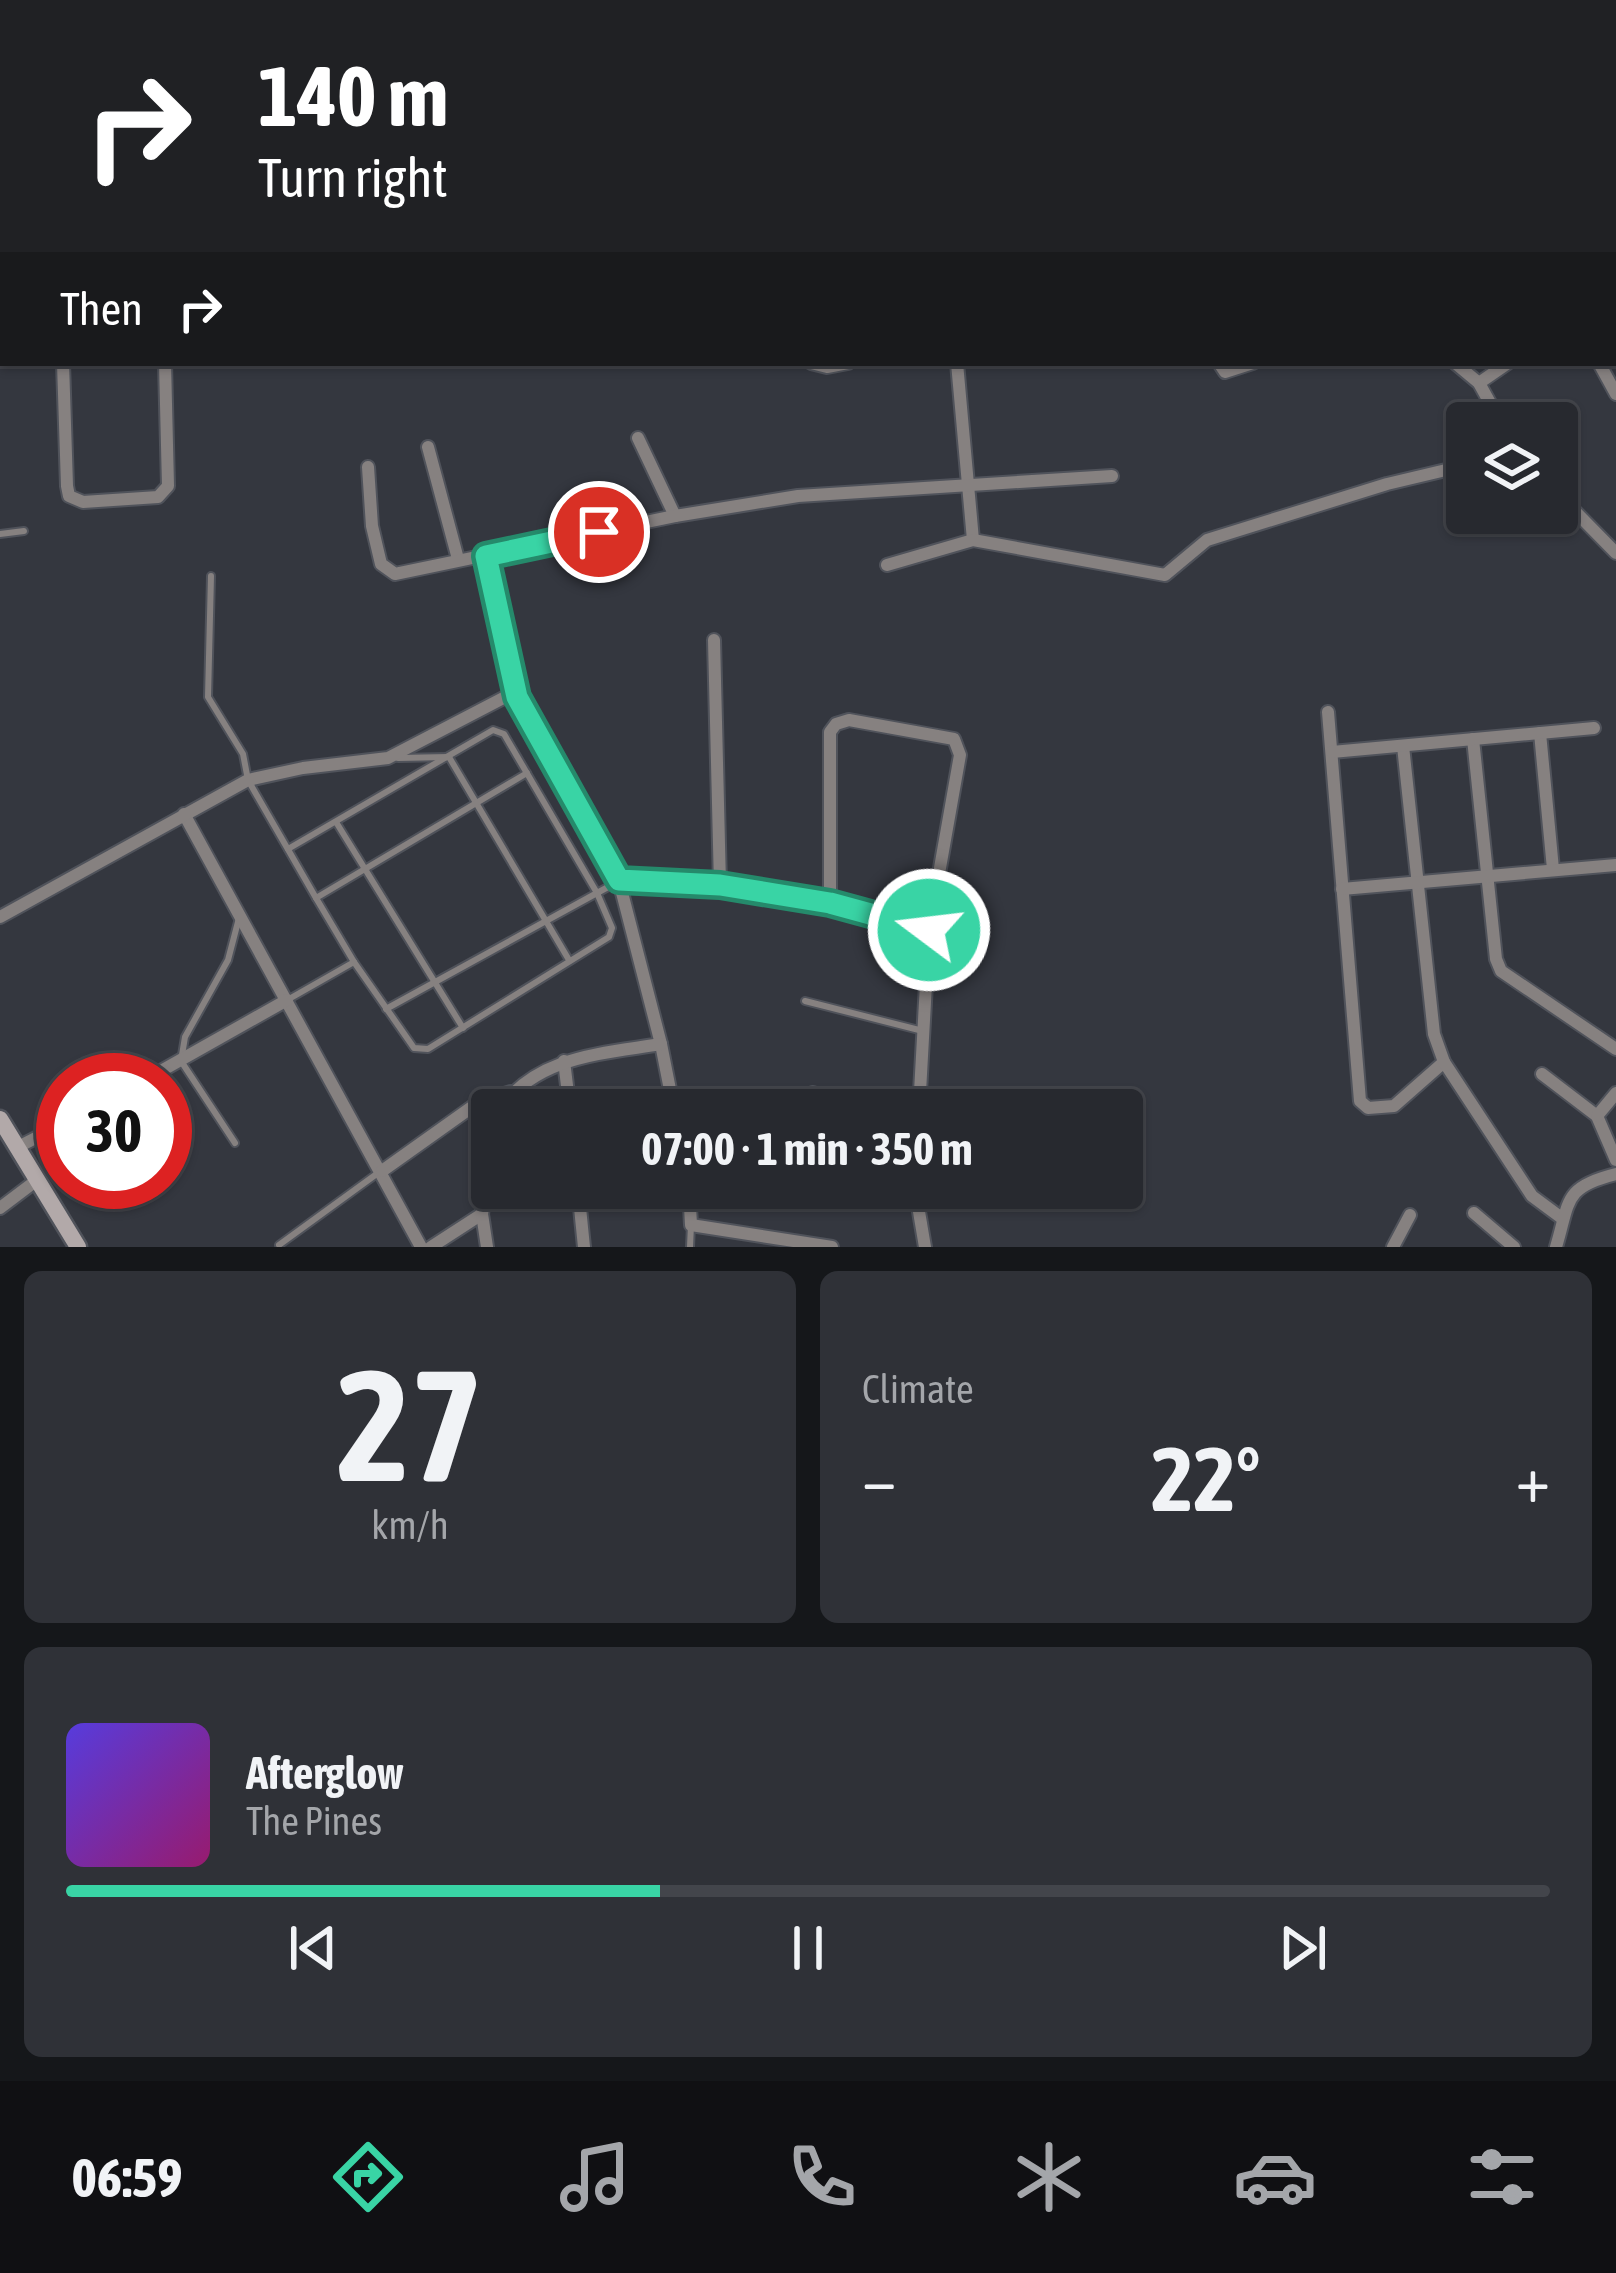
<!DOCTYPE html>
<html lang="en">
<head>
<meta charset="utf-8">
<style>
	:root { --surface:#27292f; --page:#2f3137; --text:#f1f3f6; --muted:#a4a6aa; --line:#43454b; --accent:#39d4a5 }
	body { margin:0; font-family:"Asap Condensed",sans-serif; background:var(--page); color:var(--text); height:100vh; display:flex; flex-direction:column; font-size:45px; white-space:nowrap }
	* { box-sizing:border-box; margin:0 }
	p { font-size:39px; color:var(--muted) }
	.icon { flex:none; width:66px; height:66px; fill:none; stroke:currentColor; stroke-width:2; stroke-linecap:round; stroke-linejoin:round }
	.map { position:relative; height:1247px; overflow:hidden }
	.panel { display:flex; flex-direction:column; gap:24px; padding:24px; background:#15171a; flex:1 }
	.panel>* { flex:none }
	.guide { position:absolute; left:0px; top:0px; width:1617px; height:366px; box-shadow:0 3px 9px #0004,0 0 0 3px var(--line); background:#202124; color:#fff; overflow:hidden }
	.buttons { position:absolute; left:1446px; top:402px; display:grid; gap:24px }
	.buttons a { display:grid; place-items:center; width:132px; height:132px; border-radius:12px; background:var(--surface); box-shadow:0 3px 9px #0004,0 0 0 3px var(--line); font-size:60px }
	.speed { position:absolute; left:36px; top:1053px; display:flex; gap:24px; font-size:60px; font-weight:700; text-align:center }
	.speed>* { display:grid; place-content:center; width:156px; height:156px; border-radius:50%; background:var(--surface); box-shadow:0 3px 9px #0004,0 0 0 3px var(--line); line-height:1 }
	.speed .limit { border:18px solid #d22; background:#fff; color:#111 }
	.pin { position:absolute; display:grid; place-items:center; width:102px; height:102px; color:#fff; margin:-51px; border:6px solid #fff; border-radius:50%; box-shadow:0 3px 12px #0007 }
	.me { position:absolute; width:132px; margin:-66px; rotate:285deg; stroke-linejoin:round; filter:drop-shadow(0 0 9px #0008) }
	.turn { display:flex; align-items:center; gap:42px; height:252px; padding:0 60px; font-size:54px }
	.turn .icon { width:156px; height:156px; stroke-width:2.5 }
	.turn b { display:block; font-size:84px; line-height:102px }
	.then { display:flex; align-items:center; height:114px; padding:0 60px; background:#0003; gap:24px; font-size:45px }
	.big { font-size:90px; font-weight:700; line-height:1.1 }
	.panel .card { flex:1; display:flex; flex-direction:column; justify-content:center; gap:18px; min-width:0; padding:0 42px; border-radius:18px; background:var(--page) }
	.panel .dial { align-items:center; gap:0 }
	.dial b { font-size:156px; line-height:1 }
	.song { display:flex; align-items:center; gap:36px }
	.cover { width:144px; height:144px; border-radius:18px; background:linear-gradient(135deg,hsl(250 70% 55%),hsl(320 70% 35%)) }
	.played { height:12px; border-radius:6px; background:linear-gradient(90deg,var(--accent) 40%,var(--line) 40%) }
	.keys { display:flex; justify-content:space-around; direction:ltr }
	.heat { display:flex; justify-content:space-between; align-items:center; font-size:66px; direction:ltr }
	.panel .tiles { flex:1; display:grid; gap:24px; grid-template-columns:1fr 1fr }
	.card:last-child { grid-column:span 2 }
	.trip { position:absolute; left:471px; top:1089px; width:672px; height:120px; border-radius:12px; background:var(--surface); box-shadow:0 3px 9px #0004,0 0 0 3px var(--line); font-weight:700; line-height:120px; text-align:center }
	.dock { display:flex; height:192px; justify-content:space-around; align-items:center; background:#101013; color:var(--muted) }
	.dock .icon { width:84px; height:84px }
	.dock .active { color:var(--accent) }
	.dock b { font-size:54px; color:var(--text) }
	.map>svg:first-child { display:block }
</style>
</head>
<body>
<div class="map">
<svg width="1616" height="1247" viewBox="0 0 1616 1247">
	<rect width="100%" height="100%" fill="#34373f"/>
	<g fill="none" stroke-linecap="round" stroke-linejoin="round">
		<g stroke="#50535b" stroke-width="10">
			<g id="lane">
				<polyline points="0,534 24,531"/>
				<polyline points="211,576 208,697 243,754 248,780 316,898 354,962 414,1048 428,1049 609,937 612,928 597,893 619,881"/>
				<polyline points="398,758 449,757 569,960"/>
				<polyline points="336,822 463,1028"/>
				<polyline points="288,849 493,730 504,734 597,893 386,1009"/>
				<polyline points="316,898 527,773"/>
				<polyline points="289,999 354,962"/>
				<polyline points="805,1001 923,1031"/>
				<polyline points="235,1143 181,1061 185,1037 228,960 239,918"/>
				<polyline points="279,1245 378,1173"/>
				<polyline points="690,1247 691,1225"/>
			</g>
		</g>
		<g stroke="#50535b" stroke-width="16">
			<g id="street">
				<polyline points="179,0 180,3"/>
				<polyline points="1252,0 1252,3"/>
				<polyline points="1398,0 1400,3"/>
				<polyline points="1510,0 1512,3"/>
				<polyline points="1158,3 1158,0"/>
				<polyline points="1614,102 1616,101"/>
				<polyline points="1614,304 1616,303"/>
				<polyline points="0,322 3,321"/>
				<polyline points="63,363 67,486 69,496 83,502 158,497 168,486 165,363"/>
				<polyline points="811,363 827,367 848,363"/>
				<polyline points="957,363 973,540"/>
				<polyline points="1219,363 1225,372 1253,363"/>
				<polyline points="1455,363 1479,383 1501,423"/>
				<polyline points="1599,363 1616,394"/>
				<polyline points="1479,383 1508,363"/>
				<polyline points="638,438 675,516"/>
				<polyline points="428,447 458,559"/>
				<polyline points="368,467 372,526 381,564 395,574 675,516 798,496 1112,476"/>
				<polyline points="1557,493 1616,553"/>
				<polyline points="486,556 517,697"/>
				<polyline points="887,565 973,540 1165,575 1207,540 1387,484 1467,465"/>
				<polyline points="714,640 720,885"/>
				<polyline points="1328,712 1360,1101 1368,1108 1394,1106 1444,1062"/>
				<polyline points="1540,733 1553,869"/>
				<polyline points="1473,739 1496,959 1501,971 1616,1049"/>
				<polyline points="1403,746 1434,1034 1444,1062 1532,1196 1563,1219"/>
				<polyline points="1332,752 1594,728"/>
				<polyline points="184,814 421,1247"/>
				<polyline points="619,881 720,885 830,903 929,930 919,1110"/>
				<polyline points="1342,889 1616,865"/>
				<polyline points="830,903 830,732 836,724 849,720 954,739 960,755 929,930"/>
				<polyline points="0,917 248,780 303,768 388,758 509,695 517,697 619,881 661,1044 674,1110"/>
				<polyline points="564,1061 570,1110"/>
				<polyline points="1542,1074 1597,1116 1616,1160"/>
				<polyline points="145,1080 287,1000"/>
				<polyline points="813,1093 865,1110"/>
				<path d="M499,1110c38,-54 102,-56 162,-66"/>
				<polyline points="1597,1116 1616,1093"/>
				<polyline points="18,1147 63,1124"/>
				<polyline points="382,1171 479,1102 511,1092"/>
				<polyline points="578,1188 584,1247"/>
				<polyline points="689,1188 691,1225 832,1247"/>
				<polyline points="915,1188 925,1247"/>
				<polyline points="0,1208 37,1180"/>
				<polyline points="1474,1213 1514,1247"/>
				<polyline points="431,1247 482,1214"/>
				<polyline points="487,1247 482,1214 492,1151"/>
				<polyline points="1393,1247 1410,1215"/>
				<path d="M1556,1247c14,-46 7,-60 60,-73"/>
			</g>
		</g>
		<g stroke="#50535b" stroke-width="21">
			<polyline id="secondary" points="0,1119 78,1247"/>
		</g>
		<use href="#lane" stroke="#868180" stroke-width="6"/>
		<use href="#street" stroke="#868180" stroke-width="12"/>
		<use href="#secondary" stroke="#b2a9a9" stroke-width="16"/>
	</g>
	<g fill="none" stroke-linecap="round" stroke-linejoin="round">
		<g stroke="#258a6b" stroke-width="30">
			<polyline id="route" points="599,532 486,556 517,697 619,880 720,885 830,903 929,930"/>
		</g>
		<use href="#route" stroke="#39d4a5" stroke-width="21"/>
	</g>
</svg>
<div class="buttons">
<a><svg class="icon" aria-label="layers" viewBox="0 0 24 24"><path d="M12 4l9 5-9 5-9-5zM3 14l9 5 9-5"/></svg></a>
</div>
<div class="speed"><div class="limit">30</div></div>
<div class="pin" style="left:599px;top:532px;background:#d93025"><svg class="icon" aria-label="arrive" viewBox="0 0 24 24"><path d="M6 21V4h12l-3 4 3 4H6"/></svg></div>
<svg class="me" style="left:929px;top:930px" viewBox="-20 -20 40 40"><circle r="17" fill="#39d4a5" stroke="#fff" stroke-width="3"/><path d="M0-11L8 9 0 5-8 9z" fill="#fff"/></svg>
<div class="trip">07:00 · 1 min · 350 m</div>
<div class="guide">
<div class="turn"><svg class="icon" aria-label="right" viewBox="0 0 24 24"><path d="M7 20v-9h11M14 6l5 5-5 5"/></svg><div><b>140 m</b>Turn right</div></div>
<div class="then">Then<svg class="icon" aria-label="right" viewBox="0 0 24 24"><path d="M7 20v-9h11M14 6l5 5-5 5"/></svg></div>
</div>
</div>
<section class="panel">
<div class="tiles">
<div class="card dial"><b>27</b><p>km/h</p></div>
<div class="card"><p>Climate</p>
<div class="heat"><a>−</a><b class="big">22°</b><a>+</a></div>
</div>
<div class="card">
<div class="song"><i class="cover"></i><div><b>Afterglow</b><p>The Pines</p></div></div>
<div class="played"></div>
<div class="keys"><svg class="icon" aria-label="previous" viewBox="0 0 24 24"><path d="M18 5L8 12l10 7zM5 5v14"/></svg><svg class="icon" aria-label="pause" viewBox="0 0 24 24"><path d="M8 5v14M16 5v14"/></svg><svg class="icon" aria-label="next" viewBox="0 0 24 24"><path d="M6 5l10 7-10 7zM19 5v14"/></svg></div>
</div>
</div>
</section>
<nav class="dock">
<b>06:59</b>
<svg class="icon active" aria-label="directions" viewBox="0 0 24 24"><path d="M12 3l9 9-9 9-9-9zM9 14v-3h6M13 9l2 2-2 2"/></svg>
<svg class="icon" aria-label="music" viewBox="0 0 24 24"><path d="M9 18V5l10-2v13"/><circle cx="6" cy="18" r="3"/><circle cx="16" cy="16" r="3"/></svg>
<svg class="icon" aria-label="phone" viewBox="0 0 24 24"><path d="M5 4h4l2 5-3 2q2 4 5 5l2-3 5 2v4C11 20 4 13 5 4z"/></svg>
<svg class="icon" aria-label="climate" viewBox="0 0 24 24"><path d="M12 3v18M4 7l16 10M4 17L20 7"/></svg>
<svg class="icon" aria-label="car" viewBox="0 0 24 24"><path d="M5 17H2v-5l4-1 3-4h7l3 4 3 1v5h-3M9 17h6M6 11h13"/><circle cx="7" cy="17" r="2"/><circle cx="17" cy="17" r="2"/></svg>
<svg class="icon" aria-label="filters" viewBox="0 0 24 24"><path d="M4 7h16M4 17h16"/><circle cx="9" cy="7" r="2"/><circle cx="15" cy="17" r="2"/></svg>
</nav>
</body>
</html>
